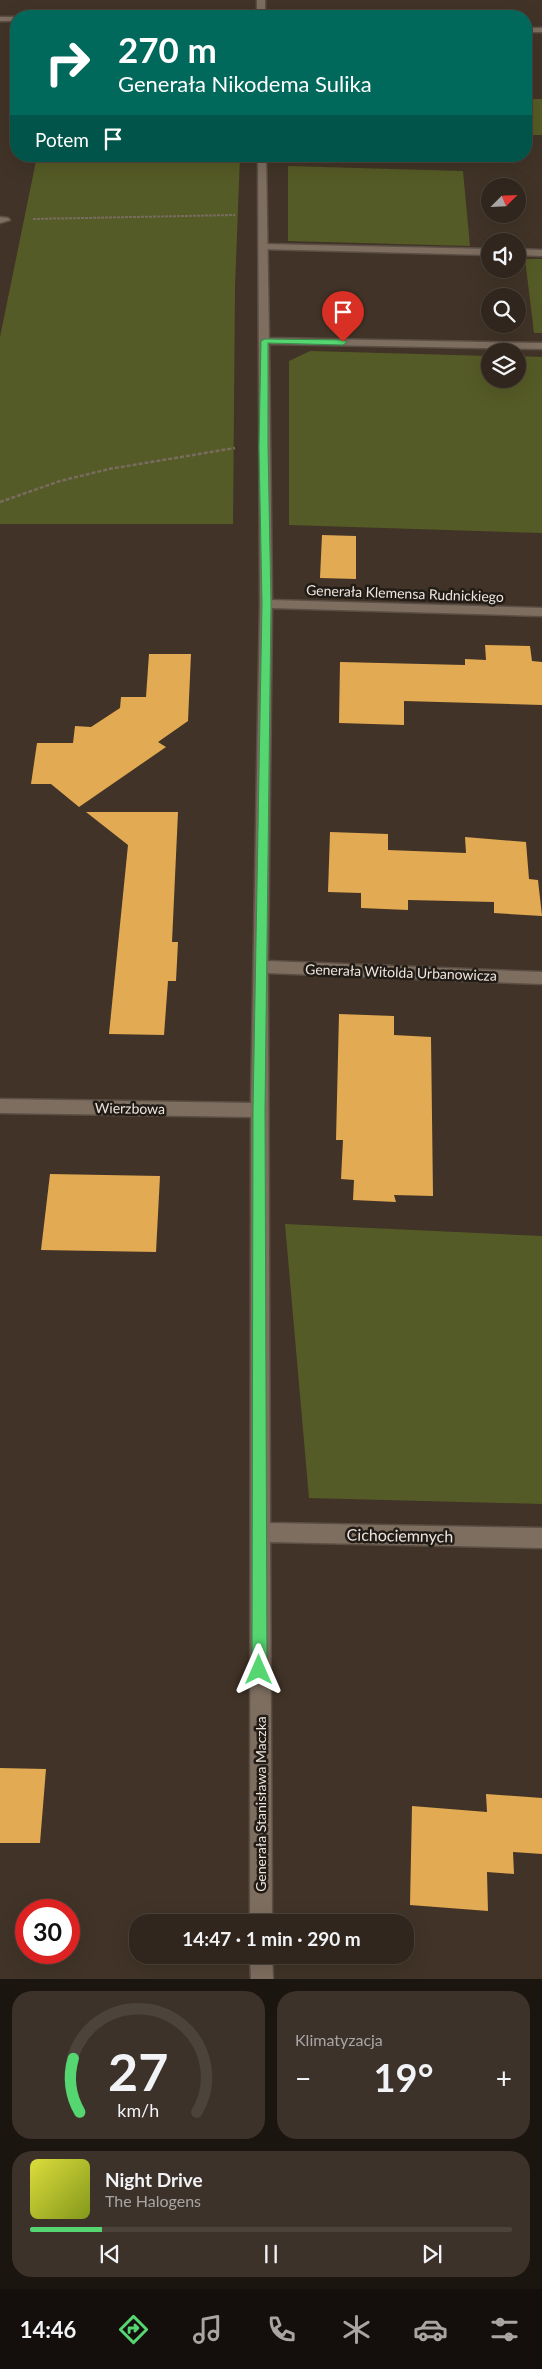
<!DOCTYPE html>
<html lang="pl">
<head>
<meta charset="utf-8">
<style>
	:root { --surface:#31261d; --page:#3d322a; --text:#f1f3f6; --muted:#a8a5a4; --line:#4c433b; --accent:#55d671 }
	body { margin:0; font-family:Lato,sans-serif; background:var(--page); color:var(--text); height:100vh; display:flex; flex-direction:column; font-size:19px; white-space:nowrap }
	* { box-sizing:border-box; margin:0 }
	p { font-size:16px; color:var(--muted) }
	.icon { flex:none; width:28px; height:28px; fill:none; stroke:currentColor; stroke-width:2; stroke-linecap:round; stroke-linejoin:round }
	.map { position:relative; height:1979px; overflow:hidden }
	.drawer { display:flex; flex-direction:column; gap:12px; padding:12px; background:#1b1510; flex:1 }
	.drawer>* { flex:none }
	.banner { position:absolute; left:10px; top:10px; width:522px; height:152px; border-radius:20px; box-shadow:0 5px 20px #0002,0 0 0 1px var(--line); background:#00695c; color:#fff; overflow:hidden }
	.needle { width:32px; rotate:66deg }
	.fabs { position:absolute; left:481px; top:178px; display:grid; gap:10px }
	.fabs a { display:grid; place-items:center; width:45px; height:45px; border-radius:50%; background:var(--surface); box-shadow:0 5px 20px #0002,0 0 0 1px var(--line); font-size:25px }
	.speed { position:absolute; left:15px; top:1899px; display:flex; gap:10px; font-size:25px; font-weight:700; text-align:center }
	.speed>* { display:grid; place-content:center; width:65px; height:65px; border-radius:50%; background:var(--surface); box-shadow:0 5px 20px #0002,0 0 0 1px var(--line); line-height:1 }
	.speed .limit { border:8px solid #d22; background:#fff; color:#111 }
	.pin { position:absolute; display:grid; place-items:center; width:42px; height:42px; color:#fff; margin:-51px -21px; border-radius:50% 50% 50% 0; rotate:-45deg; box-shadow:0 0 5px #0007 }
	.pin .icon { rotate:45deg }
	.me { position:absolute; width:55px; margin:-28px; rotate:0deg; stroke-linejoin:round; filter:drop-shadow(0 0 4px #0008) }
	.turn { display:flex; align-items:center; gap:18px; height:105px; padding:0 25px; font-size:22px }
	.turn .icon { width:65px; height:65px; stroke-width:2.5 }
	.turn b { display:block; font-size:35px; line-height:42px }
	.then { display:flex; align-items:center; height:48px; padding:0 25px; background:#0003; gap:10px; font-size:19px }
	.big { font-size:38px; font-weight:700; line-height:1.1 }
	.drawer .tile { flex:1; display:flex; flex-direction:column; justify-content:center; gap:8px; min-width:0; padding:0 18px; border-radius:20px; background:var(--page) }
	.drawer .dial { align-items:center; gap:0 }
	.dial svg { height:130px; overflow:visible; fill:none; stroke:var(--line); stroke-width:7; stroke-linecap:round; text-anchor:middle }
	.dial text { fill:var(--text); stroke:none }
	.song { display:flex; align-items:center; gap:15px }
	.cover { width:60px; height:60px; border-radius:8px; background:linear-gradient(135deg,hsl(60 70% 55%),hsl(70 70% 35%)) }
	.played { height:5px; border-radius:2px; background:linear-gradient(90deg,var(--accent) 15%,var(--line) 15%) }
	.keys { display:flex; justify-content:space-around; direction:ltr }
	.heat { display:flex; justify-content:space-between; align-items:center; font-size:28px; direction:ltr }
	.drawer .tiles { flex:1; display:grid; gap:12px; grid-template-columns:1fr 1fr }
	.tile:last-child { grid-column:span 2 }
	.trip { position:absolute; left:129px; top:1914px; width:285px; height:50px; border-radius:20px; background:var(--surface); box-shadow:0 5px 20px #0002,0 0 0 1px var(--line); font-weight:700; line-height:50px; text-align:center }
	.dock { display:flex; height:80px; justify-content:space-around; align-items:center; background:#140f0c; color:var(--muted) }
	.dock .icon { width:35px; height:35px }
	.dock .on { color:var(--accent) }
	.dock b { font-size:22px; color:var(--text) }
	.map>svg:first-child { display:block }
</style>
</head>
<body>
<div class="map">
<svg width="542" height="1979" viewBox="0 0 542 1979">
	<rect width="100%" height="100%" fill="#413327"/>
	<g fill="#555b26">
		<polygon points="528,99 542,99 542,135 531,135"/>
		<polygon points="37,156 240,156 235,287 233,524 0,524 0,337"/>
		<polygon points="288,166 463,171 470,246 288,241"/>
		<polygon points="525,259 542,259 542,333 534,333"/>
		<polygon points="310,351 490,356 490,379 518,379 518,356 542,357 542,533 289,525 289,361"/>
		<polygon points="285,1224 542,1236 542,1504 309,1498"/>
	</g>
	<g fill="#e2aa52">
		<polygon points="322,535 356,536 356,579 320,578"/>
		<polygon points="485,645 530,646 532,661 542,662 542,705 404,701 404,725 339,723 340,662 465,665 465,659 486,660"/>
		<polygon points="149,654 191,654 188,721 158,742 166,747 79,807 51,784 31,784 37,743 73,743 75,726 91,727 120,708 121,697 146,697"/>
		<polygon points="86,812 178,812 172,942 178,942 176,981 168,981 164,1035 109,1034 128,845"/>
		<polygon points="330,832 388,834 388,850 466,853 465,837 526,842 529,879 538,880 542,916 494,913 494,902 408,900 408,910 361,908 361,893 328,892"/>
		<polygon points="339,1014 394,1016 394,1035 431,1037 433,1196 394,1195 396,1202 353,1200 354,1180 341,1179 343,1140 336,1140"/>
		<polygon points="50,1174 160,1176 156,1252 41,1250"/>
		<polygon points="0,1768 46,1769 40,1843 0,1843"/>
		<polygon points="486,1794 542,1798 542,1854 513,1852 514,1874 487,1872 488,1911 410,1905 412,1806 487,1812"/>
	</g>
	<g fill="none" stroke-linecap="round" stroke-linejoin="round">
		<g stroke="#5b4f45" stroke-width="3">
			<g id="service">
				<polygon points="263,244 490,249 490,255 260,249 260,245"/>
				<polygon points="518,249 542,250 542,256 518,255"/>
			</g>
		</g>
		<g stroke="#5b4f45" stroke-width="3">
			<g id="minor">
				<rect x="257" y="0" width="8" height="16"/>
				<rect x="0" y="17" width="16" height="4"/>
				<rect x="526" y="28" width="16" height="4"/>
				<polygon points="258,156 266,156 269,338 542,343 542,349 269,344 272,600 542,608 542,616 272,608 268,961 542,972 542,984 268,973 270,1523 542,1528 542,1548 270,1542 272,1922 250,1922 251,1117 0,1113 0,1099 251,1103 260,604"/>
				<polygon points="0,217 8,218 10,220 0,223"/>
				<polygon points="250,1955 272,1955 273,1979 251,1979"/>
			</g>
		</g>
		<polyline stroke="#786b60" stroke-width="2" stroke-dasharray="3 1" stroke-linecap="butt" points="33,219 235,215"/>
		<polyline stroke="#786b60" stroke-width="2.5" stroke-dasharray="4 2" stroke-linecap="butt" points="0,502 60,481 109,469 235,448"/>
		<use href="#service" fill="#7e6e60" fill-rule="evenodd"/>
		<use href="#minor" fill="#7e6e60" fill-rule="evenodd"/>
	</g>
	<polygon fill="#55d671" stroke="#378b49" points="265,339 343,340 347,342 343,345 268,343 268,447 271,604 265,1110 267,1670 265,1675 259,1677 254,1675 252,1670 253,1110 262,604 259,447 261,341"/>
	<g text-anchor="middle" dominant-baseline="central" stroke-width="5" stroke-linejoin="round" paint-order="stroke">
		<g font-size="14" fill="#eee4dd" stroke="#221c16">
			<text transform="translate(405 593) rotate(2)">Generała Klemensa Rudnickiego</text>
			<text transform="translate(401 972) rotate(2)">Generała Witolda Urbanowicza</text>
			<text transform="translate(130 1108) rotate(1)">Wierzbowa</text>
			<text transform="translate(260 1804) rotate(-90)">Generała Stanisława Maczka</text>
		</g>
		<g font-size="16" fill="#eee4dd" stroke="#221c16">
			<text transform="translate(400 1535) rotate(1)">Cichociemnych</text>
		</g>
	</g>
</svg>
<div class="fabs">
<a><svg class="needle" viewBox="-14 -14 28 28"><path d="M0-13l5 13h-10z" fill="#e53935"/><path d="M0 13l5-13h-10z" fill="#a8a5a4"/></svg></a>
<a><svg class="icon" aria-label="sound" viewBox="0 0 24 24"><path d="M4 9h4l5-4v14l-5-4H4zM17 9q2 3 0 6"/></svg></a>
<a><svg class="icon" aria-label="search" viewBox="0 0 24 24"><circle cx="10" cy="10" r="6"/><path d="M15 15l6 6"/></svg></a>
<a><svg class="icon" aria-label="layers" viewBox="0 0 24 24"><path d="M12 4l9 5-9 5-9-5zM3 14l9 5 9-5"/></svg></a>
</div>
<div class="speed"><div class="limit">30</div></div>
<div class="pin" style="left:343px;top:342px;background:#d93025"><svg class="icon" aria-label="arrive" viewBox="0 0 24 24"><path d="M6 21V4h12l-3 4 3 4H6"/></svg></div>
<svg class="me" style="left:259px;top:1670px" viewBox="-20 -20 40 40"><path d="M0-17L14 15 0 8-14 15z" fill="#55d671" stroke="#fff" stroke-width="4"/></svg>
<div class="trip">14:47 · 1 min · 290 m</div>
<div class="banner">
<div class="turn"><svg class="icon" aria-label="right" viewBox="0 0 24 24"><path d="M7 20v-9h11M14 6l5 5-5 5"/></svg><div><b>270 m</b>Generała Nikodema Sulika</div></div>
<div class="then">Potem<svg class="icon" aria-label="arrive" viewBox="0 0 24 24"><path d="M6 21V4h12l-3 4 3 4H6"/></svg></div>
</div>
</div>
<section class="drawer">
<div class="tiles">
<div class="tile dial"><svg viewBox="0 0 100 80">
<path d="M14 69A42 42 0 1 1 86 69"/>
<path d="M14 69A42 42 0 0 1 10 36" stroke="#55d671"/>
<text x="50" y="56" font-size="32" font-weight="700">27</text>
<text x="50" y="72" font-size="11">km/h</text>
</svg></div>
<div class="tile"><p>Klimatyzacja</p>
<div class="heat"><a>−</a><b class="big">19°</b><a>+</a></div>
</div>
<div class="tile">
<div class="song"><i class="cover"></i><div><b>Night Drive</b><p>The Halogens</p></div></div>
<div class="played"></div>
<div class="keys"><svg class="icon" aria-label="previous" viewBox="0 0 24 24"><path d="M18 5L8 12l10 7zM5 5v14"/></svg><svg class="icon" aria-label="pause" viewBox="0 0 24 24"><path d="M8 5v14M16 5v14"/></svg><svg class="icon" aria-label="next" viewBox="0 0 24 24"><path d="M6 5l10 7-10 7zM19 5v14"/></svg></div>
</div>
</div>
</section>
<nav class="dock">
<b>14:46</b>
<svg class="icon on" aria-label="directions" viewBox="0 0 24 24"><path d="M12 3l9 9-9 9-9-9zM9 14v-3h6M13 9l2 2-2 2"/></svg>
<svg class="icon" aria-label="music" viewBox="0 0 24 24"><path d="M9 18V5l10-2v13"/><circle cx="6" cy="18" r="3"/><circle cx="16" cy="16" r="3"/></svg>
<svg class="icon" aria-label="phone" viewBox="0 0 24 24"><path d="M5 4h4l2 5-3 2q2 4 5 5l2-3 5 2v4C11 20 4 13 5 4z"/></svg>
<svg class="icon" aria-label="climate" viewBox="0 0 24 24"><path d="M12 3v18M4 7l16 10M4 17L20 7"/></svg>
<svg class="icon" aria-label="car" viewBox="0 0 24 24"><path d="M5 17H2v-5l4-1 3-4h7l3 4 3 1v5h-3M9 17h6M6 11h13"/><circle cx="7" cy="17" r="2"/><circle cx="17" cy="17" r="2"/></svg>
<svg class="icon" aria-label="filters" viewBox="0 0 24 24"><path d="M4 7h16M4 17h16"/><circle cx="9" cy="7" r="2"/><circle cx="15" cy="17" r="2"/></svg>
</nav>
</body>
</html>
